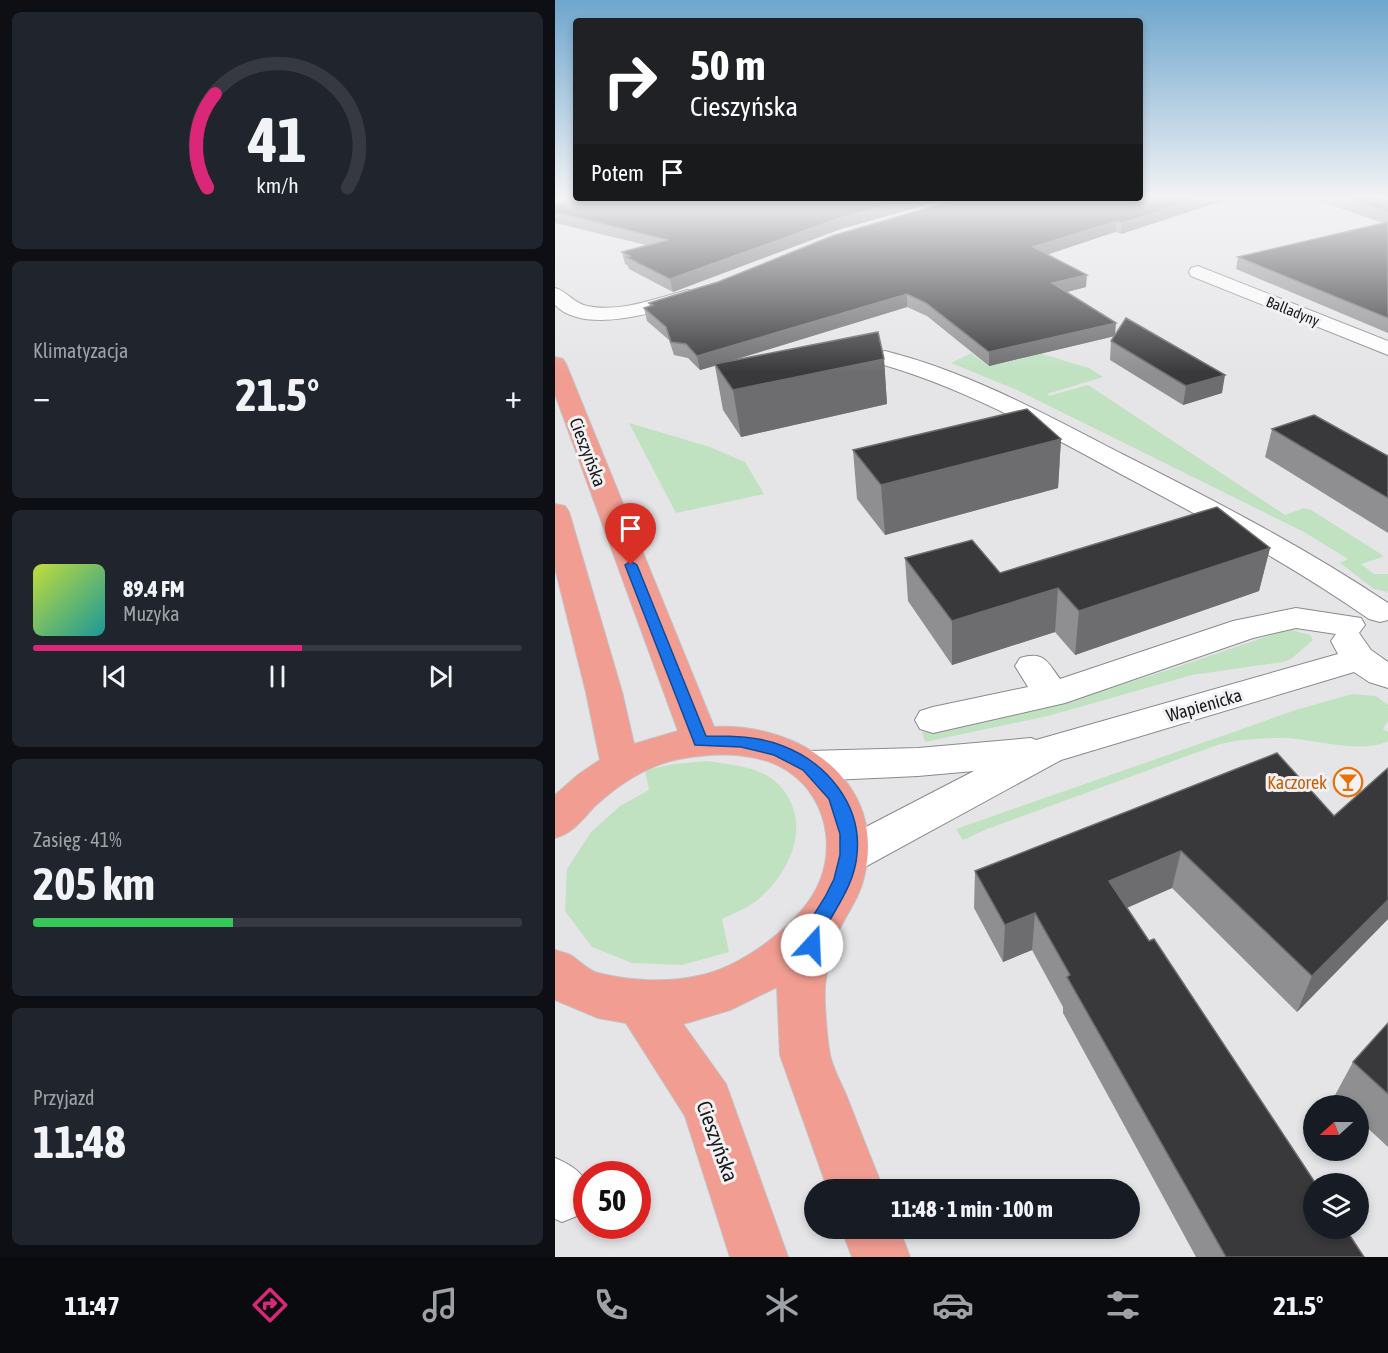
<!DOCTYPE html>
<html lang="pl">
<head>
<meta charset="utf-8">
<style>
	:root { --surface:#171b24; --page:#20242c; --text:#f1f3f6; --muted:#9ea1a6; --line:#363941; --accent:#db2777 }
	body { margin:0; font-family:"Asap Condensed",sans-serif; background:var(--page); color:var(--text); height:100vh; display:flex; flex-direction:column; font-size:22px; white-space:nowrap }
	* { box-sizing:border-box; margin:0 }
	p { font-size:20px; color:var(--muted) }
	.icon { flex:none; width:33px; height:33px; fill:none; stroke:currentColor; stroke-width:2; stroke-linecap:round; stroke-linejoin:round }
	.map { position:relative; flex:1; overflow:hidden }
	.drawer { display:flex; flex-direction:column; gap:12px; padding:12px; background:#0d0f14; width:555px }
	.drawer>* { flex:none }
	.top-card { position:absolute; left:18px; top:18px; width:570px; height:183px; border-radius:6px; box-shadow:0 3px 9px #0003; background:#202124; color:#fff; overflow:hidden }
	.needle { width:39px; rotate:249deg }
	.tools { position:absolute; left:748px; top:1095px; display:grid; gap:12px }
	.tools a { display:grid; place-items:center; width:66px; height:66px; border-radius:50%; background:var(--surface); box-shadow:0 3px 9px #0003; font-size:30px }
	.speed { position:absolute; left:18px; top:1161px; display:flex; gap:12px; font-size:30px; font-weight:700; text-align:center }
	.speed>* { display:grid; place-content:center; width:78px; height:78px; border-radius:50%; background:var(--surface); box-shadow:0 3px 9px #0003; line-height:1 }
	.speed .limit { border:9px solid #d22; background:#fff; color:#111 }
	.pin { position:absolute; display:grid; place-items:center; width:51px; height:51px; color:#fff; margin:-62px -26px; border-radius:50% 50% 50% 0; rotate:-45deg; box-shadow:0 0 6px #0007 }
	.pin .icon { rotate:45deg }
	.me { position:absolute; width:66px; margin:-33px; rotate:20deg; stroke-linejoin:round; filter:drop-shadow(0 0 4px #0008) }
	.turn { display:flex; align-items:center; gap:21px; height:126px; padding:0 18px; font-size:27px }
	.turn .icon { width:78px; height:78px; stroke-width:2.5 }
	.turn b { display:block; font-size:42px; line-height:51px }
	.then { display:flex; align-items:center; height:57px; padding:0 18px; background:#0003; gap:12px; font-size:22px }
	.big { font-size:45px; font-weight:700; line-height:1.1 }
	.drawer .card { flex:1; display:flex; flex-direction:column; justify-content:center; gap:9px; min-width:0; padding:0 21px; border-radius:9px; background:var(--page) }
	.drawer .dial { align-items:center; gap:0 }
	.dial svg { height:156px; overflow:visible; fill:none; stroke:var(--line); stroke-width:7; stroke-linecap:round; text-anchor:middle }
	.dial text { fill:var(--text); stroke:none }
	.song { display:flex; align-items:center; gap:18px }
	.cover { width:72px; height:72px; border-radius:9px; background:linear-gradient(135deg,hsl(70 70% 55%),hsl(180 70% 35%)) }
	.played { height:6px; border-radius:3px; background:linear-gradient(90deg,var(--accent) 55%,var(--line) 55%) }
	.keys { display:flex; justify-content:space-around; direction:ltr }
	.heat { display:flex; justify-content:space-between; align-items:center; font-size:33px; direction:ltr }
	.charge { height:9px; border-radius:4px; background:linear-gradient(90deg,#34c759 41%,var(--line) 0) }
	.trip { position:absolute; left:249px; top:1179px; width:336px; height:60px; border-radius:30px; background:var(--surface); box-shadow:0 3px 9px #0003; font-weight:700; line-height:60px; text-align:center }
	.tab-bar { display:flex; height:96px; justify-content:space-around; align-items:center; background:#090b0e; color:var(--muted) }
	.tab-bar .icon { width:42px; height:42px }
	.tab-bar .on { color:var(--accent) }
	.tab-bar b { font-size:27px; color:var(--text) }
	main { display:flex; flex:1; min-height:0 }
	.map>svg:first-child { display:block }
</style>
</head>
<body>
<main>
<section class="drawer">
<div class="card dial"><svg viewBox="0 0 100 80">
<path d="M14 69A42 42 0 1 1 86 69"/>
<path d="M14 69A42 42 0 0 1 18 21" stroke="#db2777"/>
<text x="50" y="56" font-size="32" font-weight="700">41</text>
<text x="50" y="72" font-size="11">km/h</text>
</svg></div>
<div class="card"><p>Klimatyzacja</p>
<div class="heat"><a>−</a><b class="big">21.5°</b><a>+</a></div>
</div>
<div class="card">
<div class="song"><i class="cover"></i><div><b>89.4 FM</b><p>Muzyka</p></div></div>
<div class="played"></div>
<div class="keys"><svg class="icon" aria-label="previous" viewBox="0 0 24 24"><path d="M18 5L8 12l10 7zM5 5v14"/></svg><svg class="icon" aria-label="pause" viewBox="0 0 24 24"><path d="M8 5v14M16 5v14"/></svg><svg class="icon" aria-label="next" viewBox="0 0 24 24"><path d="M6 5l10 7-10 7zM19 5v14"/></svg></div>
</div>
<div class="card"><p>Zasięg · 41%</p><b class="big">205 km</b><div class="charge"></div></div>
<div class="card"><p>Przyjazd</p><b class="big">11:48</b></div>
</section>
<div class="map">
<svg width="833" height="1257" viewBox="0 0 833 1257">
	<rect width="100%" height="100%" fill="#e5e5e8"/>
	<g fill="#c0e2c1">
		<polygon points="467,348 534,368 548,377 492,394 494,396 533,385 730,515 749,508 756,510 826,554 828,557 806,564 819,574 833,574 833,592 819,589 785,563 793,559 749,532 462,390 396,363 416,353 433,366 470,358"/>
		<polygon points="74,423 155,447 190,462 209,494 121,513"/>
		<path d="M736,630l19,5 3,5 -22,19 -8,3 -91,13 -144,41 -123,26 -3,-10c42,-9 84,-16 125,-26 79,-21 155,-47 232,-74z"/>
		<path d="M797,694l24,2 12,9v16l-5,8 5,3v9c-27,14 -76,-3 -107,-3 -21,0 -41,2 -61,6l-233,85 -24,11 -7,-11 340,-119z"/>
		<path d="M152,761c23,4 52,5 70,22 38,37 14,91 -22,119 -10,7 -23,12 -33,17l7,33 -47,13 -50,-2 -40,-16 -27,-36 2,-42 24,-37 29,-26 29,-16 -4,-20 29,-6z"/>
	</g>
	<g fill="none" stroke-linecap="round" stroke-linejoin="round">
		<g stroke="#898a8c" stroke-width="2">
			<g id="minor">
				<polygon points="643,266 833,341 833,355 636,276 634,272 636,268"/>
				<path d="M0,288c12,3 18,15 32,18 34,7 69,-8 101,-16l7,2 3,4 -3,4c-35,11 -110,36 -140,5z"/>
				<path d="M330,351c84,21 160,63 237,103 91,46 181,92 266,149v17l-8,2 -11,-3c-80,-56 -166,-101 -252,-147 -78,-42 -154,-85 -240,-109l-3,-5 3,-5z"/>
				<path d="M741,608l65,10 4,7 -6,8 12,17 17,12v26l-19,-6 -15,-10 -293,88 -198,108 -15,5 -15,-5 -6,-12 6,-12 141,-73 -56,5 -109,5 -14,-5 -5,-10 5,-10 14,-5 109,-3 113,-10 5,2 302,-86 -7,-13 5,-7 -40,-6 -43,10 -188,65 -132,30 -13,-4 -5,-9 5,-9 13,-4 95,-20 -13,-21 5,-8c24,-7 27,3 40,21l173,-58z"/>
				<path d="M0,1158c28,12 40,25 27,56l-20,8 -7,-3z"/>
			</g>
		</g>
		<g stroke="#c3c3c4" stroke-width="2">
			<g id="major">
				<path d="M0,357l8,2 3,5 148,363c85,-5 174,55 150,150 -4,19 -16,35 -25,53 -5,11 -13,44 -14,57 -1,16 2,52 5,68 3,14 11,28 17,42 12,31 24,62 37,93h-56l-48,-135 -3,-68 -47,23 -47,14 43,60 62,173h-58l-45,-141 -59,-93 -28,-5 -43,-18v-50c5,2 12,3 17,6 9,6 15,14 26,17 31,8 69,10 100,3 44,-9 105,-53 122,-95 20,-50 -5,-109 -60,-122 -26,-7 -55,-5 -81,0 -31,6 -60,25 -83,46 -14,14 -21,27 -41,33v-43l24,-21 21,-14 -14,-68 -31,-124v-64l10,2 4,6 53,180 12,52 44,-13 -123,-337z"/>
				<polygon points="286,1228 344,1228 355,1257 297,1257"/>
			</g>
		</g>
		<use href="#minor" fill="#fff" fill-rule="evenodd"/>
		<use href="#major" fill="#f19d92" fill-rule="evenodd"/>
	</g>
	<g fill="#8f8f92">
		<polygon points="19,197 21,198 283,230 118,292 74,269 73,266 70,264 67,252 91,245 0,223 0,205 20,199"/>
		<polygon points="585,197 679,197 566,234 560,232 492,255 531,287 512,292 560,336 667,393 628,405 555,360 556,341 560,336 434,366 372,316 352,307 176,361 329,359 332,404 186,437 168,410 160,366 145,370 133,358 119,355 114,340 92,321 89,308 95,306 94,303 163,282"/>
		<polygon points="753,197 833,197 833,209 831,209 833,210 833,333 681,269 683,257 828,223"/>
		<polygon points="717,429 833,456 833,533 710,457"/>
		<polygon points="506,439 503,488 330,535 302,499 298,450"/>
		<polygon points="715,548 704,591 520,655 500,632 397,665 353,601 350,558 445,573"/>
		<polygon points="722,753 833,919 742,1012 617,888 572,908 809,1257 641,1257 508,1013 508,1007 477,950 448,962 419,908 420,871"/>
		<polygon points="833,1023 833,1147 804,1120 804,1106 789,1106 779,1097 798,1062"/>
	</g>
	<g fill="#6d6d6f">
		<polygon points="647,197 679,197 566,234 567,223"/>
		<polygon points="357,198 395,198 283,230 118,292 115,279 282,219"/>
		<polygon points="833,198 833,209 826,210 823,209 826,200"/>
		<polygon points="562,221 560,232 478,259 478,247"/>
		<polygon points="532,275 531,287 496,296 497,283"/>
		<polygon points="352,294 352,307 145,370 142,356"/>
		<polygon points="561,323 560,336 434,366 434,352"/>
		<polygon points="329,359 332,404 186,437 178,390"/>
		<polygon points="670,375 667,393 628,405 631,386"/>
		<polygon points="506,439 503,488 330,535 326,485"/>
		<polygon points="715,548 704,591 520,655 524,611"/>
		<polygon points="503,588 500,632 397,665 397,621"/>
		<polygon points="626,851 617,888 548,918 554,881"/>
		<polygon points="833,900 833,919 742,1012 757,976"/>
		<polygon points="480,913 477,950 448,962 450,925"/>
	</g>
	<g fill="#39393b" stroke="#6d6d6f" stroke-width="1.5">
		<polygon points="585,197 647,197 567,223 562,221 478,247 532,275 497,283 561,323 434,352 371,303 352,294 142,356 131,344 116,342 111,327 89,308 98,305 94,303 163,282 277,236 406,198"/>
		<polygon points="788,197 833,197 833,198 826,200 824,205 826,208 833,210 833,212"/>
		<polygon points="22,198 357,198 282,219 115,279 71,257 75,256 67,252 113,240 0,212 0,205"/>
		<polygon points="833,222 833,318 683,257"/>
		<polygon points="571,318 670,375 631,386 556,341"/>
		<polygon points="323,332 329,359 178,390 160,364"/>
		<polygon points="472,409 506,439 326,485 298,450"/>
		<polygon points="759,415 833,456 833,498 717,429"/>
		<polygon points="662,507 715,548 524,611 503,588 397,621 350,558 417,540 445,573"/>
		<polygon points="722,753 779,816 833,768 833,900 757,976 626,851 554,881 594,941 599,939 761,1184 759,1184 759,1228 790,1228 809,1257 671,1257 512,977 515,975 480,913 450,925 420,871"/>
		<polygon points="833,1023 833,1094 798,1062"/>
	</g>
	<linearGradient id="sky" x2="0" y2="1"><stop stop-color="#6fa6cd"/><stop offset="0.53" stop-color="#f3f3f5"/><stop offset="1" stop-color="#f3f3f5" stop-opacity="0"/></linearGradient>
	<rect width="833" height="373" fill="url(#sky)"/>
	<path fill="#1a73e8" stroke="#114b97" stroke-width="1.5" d="M76,561l6,4 69,171c26,0 53,0 77,10 44,17 79,59 74,108 -2,27 -17,48 -30,71 -4,8 -5,18 -8,26l-7,3 -7,-3 -3,-6 6,-21 17,-27 9,-18 6,-24v-21l-11,-35 -26,-29 -29,-15 -33,-8 -46,-2 -70,-180z"/>
	<defs>
		<g id="bar-ring" transform="scale(1.5)"><circle r="9.5" fill="#f2f2f5" stroke="#e8710a" stroke-width="1.5"/><path d="M-6-5H6L.8 .8V4.5H3.5V6h-7V4.5H-.8V.8Z" fill="#e8710a"/></g>
	</defs>
	<g fill-rule="evenodd">
		<use href="#bar-ring" x="793" y="782"/>
	</g>
	<g text-anchor="middle" dominant-baseline="central" stroke-width="6" stroke-linejoin="round" paint-order="stroke">
		<g font-size="15" fill="#1a1a1b" stroke="#f2f2f5">
			<text transform="translate(738 311) rotate(22)">Balladyny</text>
		</g>
		<g font-size="18" fill="#1a1a1b" stroke="#f2f2f5">
			<text transform="translate(33 452) rotate(69)">Cieszyńska</text>
			<text transform="translate(649 705) rotate(-16)">Wapienicka</text>
		</g>
		<g font-size="18" fill="#c56008" stroke="#f2f2f5" text-anchor="end">
			<text x="772" y="782">Kaczorek</text>
		</g>
		<g font-size="21" fill="#1a1a1b" stroke="#f2f2f5">
			<text transform="translate(163 1141) rotate(70)">Cieszyńska</text>
		</g>
	</g>
</svg>
<div class="tools">
<a><svg class="needle" viewBox="-14 -14 28 28"><path d="M0-13l5 13h-10z" fill="#e53935"/><path d="M0 13l5-13h-10z" fill="#9ea1a6"/></svg></a>
<a><svg class="icon" aria-label="layers" viewBox="0 0 24 24"><path d="M12 4l9 5-9 5-9-5zM3 14l9 5 9-5"/></svg></a>
</div>
<div class="speed"><div class="limit">50</div></div>
<div class="pin" style="left:76px;top:565px;background:#d93025"><svg class="icon" aria-label="arrive" viewBox="0 0 24 24"><path d="M6 21V4h12l-3 4 3 4H6"/></svg></div>
<svg class="me" style="left:257px;top:945px" viewBox="-20 -20 40 40"><circle r="19" fill="#fff"/><path d="M0-13L10 11 0 6-10 11z" fill="#1a73e8"/></svg>
<div class="trip">11:48 · 1 min · 100 m</div>
<div class="top-card">
<div class="turn"><svg class="icon" aria-label="right" viewBox="0 0 24 24"><path d="M7 20v-9h11M14 6l5 5-5 5"/></svg><div><b>50 m</b>Cieszyńska</div></div>
<div class="then">Potem<svg class="icon" aria-label="arrive" viewBox="0 0 24 24"><path d="M6 21V4h12l-3 4 3 4H6"/></svg></div>
</div>
</div>
</main>
<nav class="tab-bar">
<b>11:47</b>
<svg class="icon on" aria-label="directions" viewBox="0 0 24 24"><path d="M12 3l9 9-9 9-9-9zM9 14v-3h6M13 9l2 2-2 2"/></svg>
<svg class="icon" aria-label="music" viewBox="0 0 24 24"><path d="M9 18V5l10-2v13"/><circle cx="6" cy="18" r="3"/><circle cx="16" cy="16" r="3"/></svg>
<svg class="icon" aria-label="phone" viewBox="0 0 24 24"><path d="M5 4h4l2 5-3 2q2 4 5 5l2-3 5 2v4C11 20 4 13 5 4z"/></svg>
<svg class="icon" aria-label="climate" viewBox="0 0 24 24"><path d="M12 3v18M4 7l16 10M4 17L20 7"/></svg>
<svg class="icon" aria-label="car" viewBox="0 0 24 24"><path d="M5 17H2v-5l4-1 3-4h7l3 4 3 1v5h-3M9 17h6M6 11h13"/><circle cx="7" cy="17" r="2"/><circle cx="17" cy="17" r="2"/></svg>
<svg class="icon" aria-label="filters" viewBox="0 0 24 24"><path d="M4 7h16M4 17h16"/><circle cx="9" cy="7" r="2"/><circle cx="15" cy="17" r="2"/></svg>
<b>21.5°</b>
</nav>
</body>
</html>
